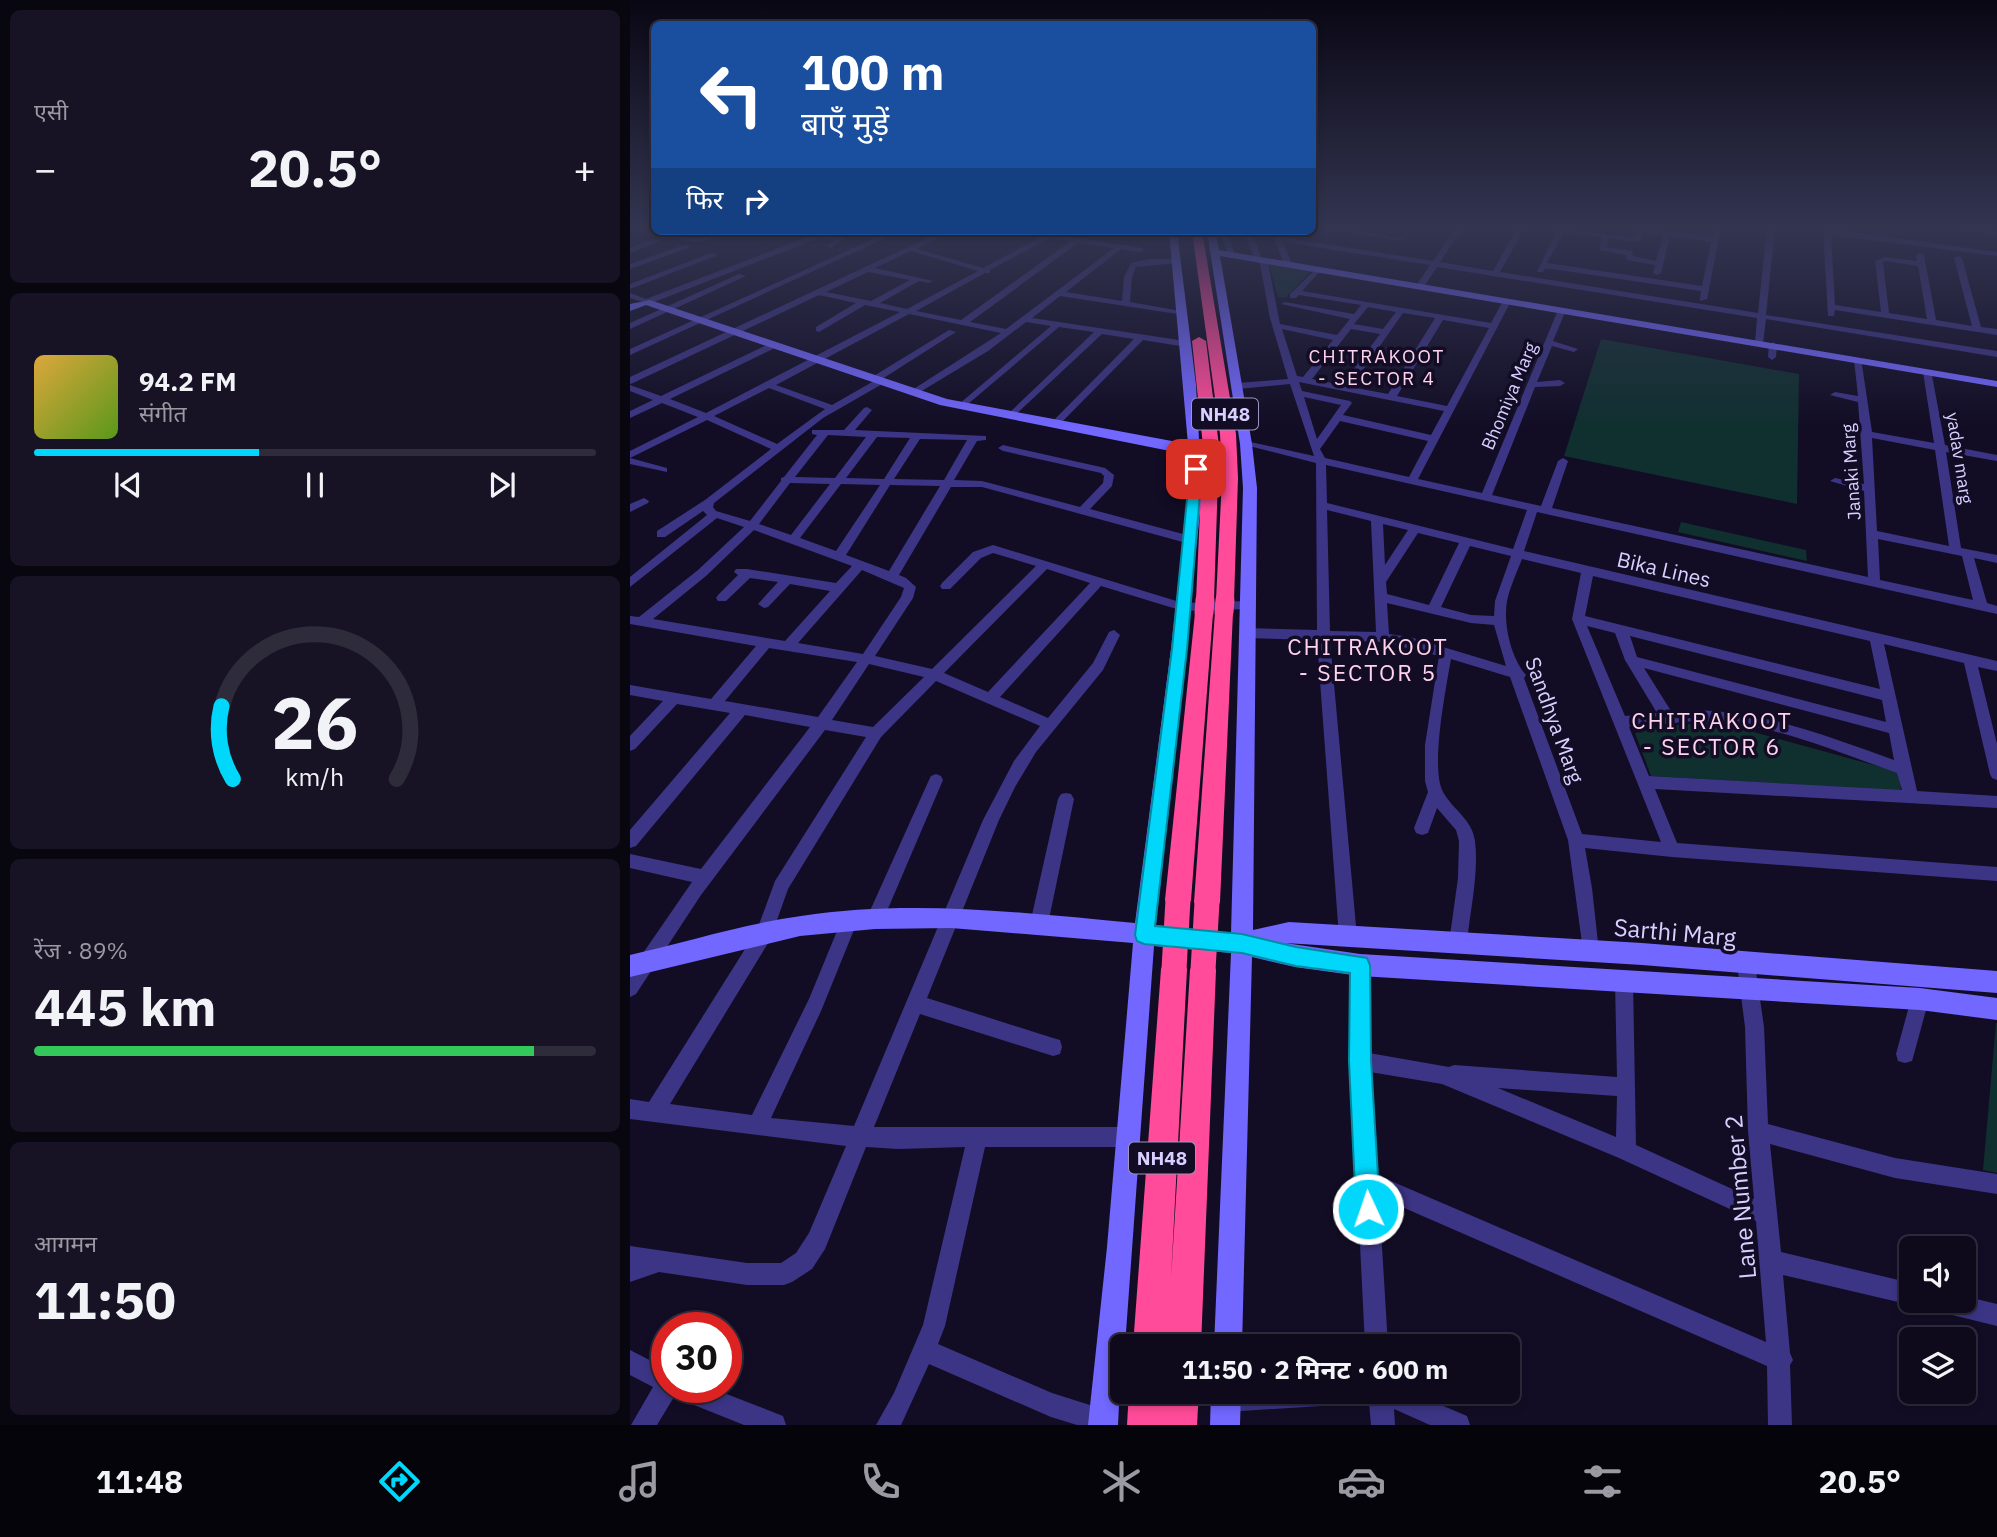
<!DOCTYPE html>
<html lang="hi">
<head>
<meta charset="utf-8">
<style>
	:root { --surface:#0e0a1c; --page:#171325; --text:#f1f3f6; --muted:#9b9aa3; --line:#2e2b3b; --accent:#00d7fb }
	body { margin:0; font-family:"IBM Plex Sans","Noto Sans Devanagari",sans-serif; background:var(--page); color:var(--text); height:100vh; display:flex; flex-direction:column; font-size:26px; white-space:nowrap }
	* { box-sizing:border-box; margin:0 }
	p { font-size:23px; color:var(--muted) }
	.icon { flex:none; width:38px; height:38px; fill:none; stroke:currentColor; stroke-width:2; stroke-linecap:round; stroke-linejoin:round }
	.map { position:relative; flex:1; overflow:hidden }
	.side { display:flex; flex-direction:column; gap:10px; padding:10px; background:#08060f; width:630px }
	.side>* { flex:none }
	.guide { position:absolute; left:21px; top:21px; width:665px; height:214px; border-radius:10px; box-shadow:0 4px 10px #0003,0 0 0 2px var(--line); background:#1a4fa0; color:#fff; overflow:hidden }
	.tools { position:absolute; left:1269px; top:1236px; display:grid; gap:14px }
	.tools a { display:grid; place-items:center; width:77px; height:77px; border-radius:10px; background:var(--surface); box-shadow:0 4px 10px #0003,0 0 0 2px var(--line); font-size:35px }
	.speed { position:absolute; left:21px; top:1312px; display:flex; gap:14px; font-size:35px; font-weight:700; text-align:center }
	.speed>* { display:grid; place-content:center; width:91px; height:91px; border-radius:50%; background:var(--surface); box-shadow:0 4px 10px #0003,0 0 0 2px var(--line); line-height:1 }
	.speed .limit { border:10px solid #d22; background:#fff; color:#111 }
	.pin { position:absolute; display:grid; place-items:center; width:60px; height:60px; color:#fff; margin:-30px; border-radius:14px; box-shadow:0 4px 10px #0006 }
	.me { position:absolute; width:77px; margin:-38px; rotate:357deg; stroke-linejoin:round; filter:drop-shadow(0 0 5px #0008) }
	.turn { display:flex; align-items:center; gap:24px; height:147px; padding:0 35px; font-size:32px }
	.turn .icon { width:91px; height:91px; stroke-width:2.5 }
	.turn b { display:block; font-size:49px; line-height:60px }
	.then { display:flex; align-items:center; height:66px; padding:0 35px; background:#0003; gap:14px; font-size:26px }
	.big { font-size:52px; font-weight:700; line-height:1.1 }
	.side .widget { flex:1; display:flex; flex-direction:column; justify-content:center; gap:10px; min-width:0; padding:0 24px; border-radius:10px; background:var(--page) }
	.side .dial { align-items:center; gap:0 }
	.dial svg { height:182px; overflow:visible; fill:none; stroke:var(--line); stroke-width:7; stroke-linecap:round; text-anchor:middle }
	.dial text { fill:var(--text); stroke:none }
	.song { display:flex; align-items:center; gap:21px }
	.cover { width:84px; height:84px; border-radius:10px; background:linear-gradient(135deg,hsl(40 70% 55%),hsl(90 70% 35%)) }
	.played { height:7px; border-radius:4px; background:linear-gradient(90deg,var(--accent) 40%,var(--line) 40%) }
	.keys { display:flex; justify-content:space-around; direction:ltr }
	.heat { display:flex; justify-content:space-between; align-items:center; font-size:38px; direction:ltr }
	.charge { height:10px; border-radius:5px; background:linear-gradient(90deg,#34c759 89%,var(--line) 0) }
	.trip { position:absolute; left:480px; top:1334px; width:410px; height:70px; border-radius:10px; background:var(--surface); box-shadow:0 4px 10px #0003,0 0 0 2px var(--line); font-weight:700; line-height:70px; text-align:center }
	.tabs { display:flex; height:112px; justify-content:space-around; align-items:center; background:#06040b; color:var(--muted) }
	.tabs .icon { width:49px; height:49px }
	.tabs .active { color:var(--accent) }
	.tabs b { font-size:32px; color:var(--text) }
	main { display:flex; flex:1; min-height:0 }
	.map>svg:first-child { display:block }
</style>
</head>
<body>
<main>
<section class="side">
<div class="widget"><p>एसी</p>
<div class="heat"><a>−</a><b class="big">20.5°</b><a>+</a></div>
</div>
<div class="widget">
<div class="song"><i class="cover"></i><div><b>94.2 FM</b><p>संगीत</p></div></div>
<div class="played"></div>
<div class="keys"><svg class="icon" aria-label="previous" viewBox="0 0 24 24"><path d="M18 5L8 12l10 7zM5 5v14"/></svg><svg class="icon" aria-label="pause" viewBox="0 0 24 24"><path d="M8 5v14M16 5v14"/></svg><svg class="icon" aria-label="next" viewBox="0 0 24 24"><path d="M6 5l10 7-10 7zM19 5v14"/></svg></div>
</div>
<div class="widget dial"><svg viewBox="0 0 100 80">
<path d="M14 69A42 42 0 1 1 86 69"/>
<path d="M14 69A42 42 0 0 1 9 37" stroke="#00d7fb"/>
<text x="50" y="56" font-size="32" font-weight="700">26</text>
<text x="50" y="72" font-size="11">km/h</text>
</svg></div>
<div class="widget"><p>रेंज · 89%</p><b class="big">445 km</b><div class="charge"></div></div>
<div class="widget"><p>आगमन</p><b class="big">11:50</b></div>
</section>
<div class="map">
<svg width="1367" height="1425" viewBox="0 0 1367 1425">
	<rect width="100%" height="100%" fill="#120d25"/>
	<g fill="#102f2f">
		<polygon points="639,264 681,271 655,298 648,297"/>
		<polygon points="971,339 1169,374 1167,504 934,456"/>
		<polygon points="1051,522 1176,550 1177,561 1048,532"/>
		<polygon points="1083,721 1269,772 1271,791 1021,776 1005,733 1033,727"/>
		<polygon points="1366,1023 1367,1023 1367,1173 1353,1170"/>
	</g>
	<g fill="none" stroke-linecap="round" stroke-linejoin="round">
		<g fill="#3c3586" fill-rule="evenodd">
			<polygon points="694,228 712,228 774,239 770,241"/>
			<polygon points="825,228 833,228 810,262 863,271 887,228 895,228 870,272 1128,313 1137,228 1145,228 1136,315 1367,351 1367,357 1136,319 1133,343 1129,346 1125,343 1127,318 807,267 793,288 790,288 786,286 800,265 653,242 662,264 658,266 654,264 642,233 647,231 651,237 803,261"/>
			<path d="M928,228l74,10 5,-7 -14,-3h19l70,9 1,-9h8l-14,71 -7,2 1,-10 -156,-23 -2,4h-6zM934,232l38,5 -3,13 27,5 1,5 28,5 -2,8 4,2 4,-2 9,-37 41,6 -9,44 -155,-23zM1014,232l19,3 -7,26 -23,-5 -1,-5 -26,-4 3,-9 24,4 8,-2z"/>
			<path d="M1193,228l174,24v4l-166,-21 4,70 46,7 -6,-51 10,-4 32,4 -1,-6 4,-2 4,2 12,65 36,6 -18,-68 4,-2 4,2 19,69 16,2v6l-162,-25 -1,6h-6zM1255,261l33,5 9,53 -38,-6 -6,-51z"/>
			<polygon points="1326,228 1367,231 1367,235 1330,230"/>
			<path d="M81,231h15c-13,9 -30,15 -47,8l4,-2 16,2 13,-5z"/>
			<polygon points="156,231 188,233 204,231 197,235 214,239 201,248 197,246 204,240 189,238 19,304 0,298 0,293 16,299 180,236"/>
			<polygon points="261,231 271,231 0,355 0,349"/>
			<path d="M312,231h10l-35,18 66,19 58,-31 -25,-6 31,2 14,-2 -5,4 87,13v4h-3l-19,-3 -55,43 56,9 2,-24 7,-14 17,-4h32v4h-3l-41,4 -4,10 -2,25 51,9h3v4l-124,-19 -28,22 154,23 4,3 -4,3 -43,-7 -85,86 -3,1 -5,-3 2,-2 82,-83 -32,-5 -91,85 -5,-3 2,-2 86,-82 -35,-5 -97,82 -3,-1v-4l92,-78 -25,-4 -38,29 -73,44 -5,-3 2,-2 89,-57 -92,-19 -133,71 56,20 42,-24 -4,-2 2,-2 77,-47 7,2 -74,47 4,2 -2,2 -61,35 -109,85 -1,4 3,4 34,10 31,-40v-3l3,-1 33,-42 -5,-1v-4h32l20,-22 3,-1 5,3 -17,20 131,6v4l-9,1 -23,39 28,1 98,26 23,-24 1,-7 -3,-3 -98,-22 -5,-3 5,-3 102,23 9,7 -2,11 -22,23 104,28 2,3 -6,4 -208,-57h-31l-52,88 7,3 10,9 -3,11 -38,58 57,13 104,-103 -43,-13 -12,5 -31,31h-8l-2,-3 2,-3 31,-31 20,-7 190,58 64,-2 6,4 -6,4 -64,2 -82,-25 -101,111 48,21 45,-55 16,-31 5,-2 6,5 -17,35 -67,82 -21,35 -16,33 -72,178 126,40 7,2 2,7 -2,7 -7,2 -133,-42 -46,113h255l7,3 3,7 -3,7 -7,3h-144l-40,179 -7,18 114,49 60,19 3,9 -2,4h-36l-26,-8 -122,-53 -28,61h-25l18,-32 29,-68 42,-178 -67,2 -32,-2 -41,102 -13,20 -20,13 -8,3h-37l-88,-13 -29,10v-36l117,17h34l15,-10 13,-20 37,-87 -216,-27v-20l19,3 108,-172 18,-49 91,-144 -41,-7 -124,165 -65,99 -6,3v-25l62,-90 -62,-14v-14l71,15 109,-142 -65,-12 -109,131 -6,2v-18l100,-117 -53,-9 -42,45 -5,2v-15l33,-35 -33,-6v-10l81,14 45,-53 -126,-22v-8l9,1 59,-47 46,-43 -27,-9 -87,69v-10l77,-62 -4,-4 -38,26h-8v-6l48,-31 66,-51 -64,-29 -77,38 37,10v4l-37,-8v-13l68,-34 -36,-14 -32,15v-7l23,-11 -23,-9v-6l31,11 110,-53h6v4l-107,52 36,14 194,-101 -35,-7 -46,27 -3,-1v-4l40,-24 -37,-8 -186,88 -3,1v-7zM420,238l21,3 -110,79 -45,-9 69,-38h5v-3zM448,243l36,5 -108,81 -36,-7zM281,251l67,20 -71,38 -27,-6 39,-22 10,2 4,-2 -58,-13zM238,272l42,8 -39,21 -45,-9zM139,388l56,21 -48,35 -63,-28zM198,435l38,2 -31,41 -40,-1zM247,437l33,1 -26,41 -38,-1zM290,439l47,1 -23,40 -50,-1zM160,483l40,1 -39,51 -32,-11zM211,484l39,1 -44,66 -36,-13zM260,485l50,1 -51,85 -43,-16zM124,530l98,36 -16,17 -89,-14h-11l-2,3 4,3 -20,20 -2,3 2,3h8l24,-23 28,4 -20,22 6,4 4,-1 22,-23 40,7 -45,50 -132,-22 53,-43zM417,569l43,14 -102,109 -44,-19zM232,570l42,18 -3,9 -38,57 -65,-11zM139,648l88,14 -39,55 -93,-16zM239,664l55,13 -51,50 -41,-7zM306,681l104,45 -26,35 -31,59 -129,306 -83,-8 50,-107 37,-91 -2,-6 -6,-2 -6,2 -35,85 -57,116 -82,-11 100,-164 18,-51 93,-152z"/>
			<polygon points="513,231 532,231 548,235 544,237"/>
			<polygon points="589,231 597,231 606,258 599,256"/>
			<path d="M613,231h8l11,28 6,4 12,61 57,11 13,-16 -69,-15 4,-2 69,12 7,-9 -62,-10 -3,3h-6v-4l28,-27 4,2 -20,22 189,32 13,-24h6l1,2 -93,178 64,14 76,-183 4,-2 4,2 -13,31 25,8 -4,3 -22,-6 -15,36 23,-2 5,3 -5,3 -25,1 -43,108 49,11 17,-45 5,-3 5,3 -16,47 316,69 -4,-86 -34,-10 5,-3 29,6 -6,-82 -28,-7 5,-3 23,4 -4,-36 7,-2 11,74 62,11 -11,-71 8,-2 14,75 52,10v6l-51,-9 15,96 36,7v8l-23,-5 13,45 10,3v8l-460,-102 -13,39 473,110v10l-19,-4 19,77v36l-5,-2 -2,-4 -26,-111 -80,-19 33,147 80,5v12l-342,-19 22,54 320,24v14l-325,-24 -87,-9 7,40 7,64 -3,6 -6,2 -6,-2 -16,-118 -58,-163 -59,-18c-5,29 -21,109 -8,133 10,18 29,27 32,49 4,33 -5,69 -8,102l-3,6 -6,2 -6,-2 -3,-6 9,-65 1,-37 -3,-11 -19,-22 -9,25 -6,2 -6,-2 -2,-5 14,-36 -3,-11v-36l14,-89 -56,-14 -53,-2 27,297 -3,6 -6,2 -6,-2 -3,-6 -22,-297 -71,-2 -6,-5 6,-5 71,2 -1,-167 -75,-19 5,-3 68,15 -24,-72 -52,5 -5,-3 5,-3 50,-4 -18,-61 -10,-54 -5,-4zM738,307l28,5 -13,17 -29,-5zM773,313l32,5 -47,76 -37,-7zM813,320l46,8 -42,78 -50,-10zM652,329l51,11 -30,37 -6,-1zM721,329l29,5 -38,51 -30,-6zM669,382l145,29 -13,24 -88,-20 9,-12 -2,-2 -48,-10zM674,397l37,8 -24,34zM710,421l88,20 -19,36 -84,-19 -5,-9zM1242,438l63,12 14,96 -72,-15zM696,465l201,45 -14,39 -186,-46zM697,510l44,11 5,111 -46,-1zM753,524l25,6 -23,35zM788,533l41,10 -30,62 -42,-11 -1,-12zM1248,539l84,17 11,44 -93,-20zM840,546l41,10 -16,45 -1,15 -23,-1 -30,-8zM892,559l59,14 -9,46 89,223 -79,-8 -58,-156 2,-3c-15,-17 -23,-51 -19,-74 3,-14 10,-29 15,-42zM963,576l277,65 10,48 -295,-73zM757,603l84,20 23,2 12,41 -96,-29 -21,-3zM957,626l28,7 10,27 32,53 -32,3zM1000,636l252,64 4,22 -249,-65zM1014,668l245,65 5,27c-73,-26 -144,-55 -223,-49zM1065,721c71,-1 137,29 202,52l5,17 -253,-14 -20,-49z"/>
			<polygon points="23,239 30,241 0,253 0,248"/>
			<polygon points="54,245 61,247 0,269 0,264"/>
			<polygon points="81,253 88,255 0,289 0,284"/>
			<polygon points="109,274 116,276 0,329 0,323"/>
			<polygon points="1143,342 1147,345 1146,357 1142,360 1138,357 1139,345"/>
			<polygon points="14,498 19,501 18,503 0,512 0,504"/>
			<polygon points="306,774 311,776 313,780 251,925 245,927 239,925 237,919 239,913 299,780 301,776"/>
			<polygon points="436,793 441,794 444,799 418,924 415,930 409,932 403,930 400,924 428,799 431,794"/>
			<path d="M1116,955l6,3 3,6 9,63 4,97 127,34 102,16v20l-102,-16 -125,-34 11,108 130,31v17h9l-1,2 -8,3 -128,-30 7,78 3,7 -3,5 2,60h-24l-1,-59 -388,-169 9,149h-23l-14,-285v-96l3,-6 6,-3 6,3 3,6v88l80,14 5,-2 163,12 -2,-96 3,-6 6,-3 6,3 3,6 3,164 118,54 -6,-68 -3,-104 -8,-63 3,-6zM740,1072l72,12 177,74 137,63 10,121 -389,-167zM868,1088l119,8 -1,41z"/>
			<polygon points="1290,990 1296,993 1299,999 1284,1054 1282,1061 1275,1063 1268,1061 1266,1054 1281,999 1284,993"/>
			<polygon points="1334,1296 1367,1304 1367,1326 1306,1311 1298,1308 1295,1300 1334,1300"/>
			<polygon points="0,1350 37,1369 37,1388 81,1388 153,1416 156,1425 114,1425 44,1397 27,1425 1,1425 23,1387 0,1375"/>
			<polygon points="587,1391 778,1391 837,1416 840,1425 800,1425 764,1409 765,1425 741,1425 739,1403 595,1412 587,1408 583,1400"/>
		</g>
		<g fill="#7267ff" fill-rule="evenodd">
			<path d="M539,231h8l19,154 6,109 -46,431 75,8 12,-445 -3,-44 -33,-213h8l4,19 778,131v6l-777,-131 32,188 5,44 -4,442 36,-8 353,21 355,28v22l-355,-28 -357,-22 75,11 560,34 77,10v22l-77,-10 -560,-34 -65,-9 -43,-10 -10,389h-28l17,-393 -77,-7 -29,400h-3l-4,79h-30l19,-178 26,-304 -182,-15 -76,1 -75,7 -170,41v-22c56,-13 114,-31 171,-39 111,-17 223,-3 334,7l36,-274 17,-155 1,-42 -24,-2 -225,-45 -294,-100 -16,6v-7l20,-4 297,99 241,45z"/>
			<polygon points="581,1391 611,1391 610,1425 580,1425"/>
		</g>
		<g fill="#ff4b99" fill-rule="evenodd">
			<polygon points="562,231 572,231 606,434 608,478 604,600 596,606 603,612 590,902 586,910 577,914 568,910 564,902 585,612 593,606 586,600 592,478 590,434"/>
			<polygon points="569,337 576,341 589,446 584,600 582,605 568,605 566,600 573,446 562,341"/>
			<polygon points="574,606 581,608 583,613 561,900 557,908 548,912 539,908 535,900 565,613 567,608"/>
			<polygon points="544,956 553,960 557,969 541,1279 560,970 564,961 573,957 582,961 586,970 571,1346 503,1346 531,969 535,960"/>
			<polygon points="499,1391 569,1391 567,1425 497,1425"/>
		</g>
		<g stroke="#ff4b99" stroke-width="19">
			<polyline points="594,612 595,600"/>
			<polyline points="574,613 575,600"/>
		</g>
		<g stroke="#ff4b99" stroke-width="25">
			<polyline points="544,969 548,900"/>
			<polyline points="573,970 577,902"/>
		</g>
	</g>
	<linearGradient id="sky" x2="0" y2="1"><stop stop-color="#0a0714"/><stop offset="0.53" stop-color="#333551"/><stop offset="1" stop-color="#333551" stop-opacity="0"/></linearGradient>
	<rect width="1367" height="428" fill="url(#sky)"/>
	<polygon fill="#00d7fb" stroke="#008ca3" stroke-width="2" points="566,465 572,469 557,649 525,926 612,934 666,947 737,958 740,965 741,1061 750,1209 746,1217 738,1221 729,1217 726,1209 719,1061 720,973 666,966 612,953 514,944 507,941 505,935 542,649 560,469"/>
	<g text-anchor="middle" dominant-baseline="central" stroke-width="7" stroke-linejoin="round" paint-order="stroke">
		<g font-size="18" fill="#d8d0ff" stroke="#120d25">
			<text transform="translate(879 396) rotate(-67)">Bhomiya Marg</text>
			<text transform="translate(1330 458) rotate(81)">yadav marg</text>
			<text transform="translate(1221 472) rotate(-94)">Janaki Marg</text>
		</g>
		<g font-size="19" letter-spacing="2" fill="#ffd2ed" stroke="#120d25">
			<text x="747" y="356">CHITRAKOOT<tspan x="747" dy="22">- SECTOR 4</tspan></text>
		</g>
		<g fill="#120d25" stroke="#9d96be" stroke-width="2">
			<rect x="562" y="398.5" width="66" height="31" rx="5"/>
			<rect x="499" y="1142.5" width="66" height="31" rx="5"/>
		</g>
		<g font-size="19" font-weight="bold" fill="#d8d0ff">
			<text x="595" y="414">NH48</text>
			<text x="532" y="1158">NH48</text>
		</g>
		<g font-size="21" fill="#d8d0ff" stroke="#120d25">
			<text transform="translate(1034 569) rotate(13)">Bika Lines</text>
			<text transform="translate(925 720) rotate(70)">Sandhya Marg</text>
		</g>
		<g font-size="23" letter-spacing="2" fill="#ffd2ed" stroke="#120d25">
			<text x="738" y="646">CHITRAKOOT<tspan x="738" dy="26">- SECTOR 5</tspan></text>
			<text x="1082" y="720">CHITRAKOOT<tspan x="1082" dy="26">- SECTOR 6</tspan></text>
		</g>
		<g font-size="24" fill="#d8d0ff" stroke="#120d25">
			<text transform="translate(1045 932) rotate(5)">Sarthi Marg</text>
			<text transform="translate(1110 1197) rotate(-95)">Lane Number 2</text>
		</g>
	</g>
</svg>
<div class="tools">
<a><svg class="icon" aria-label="sound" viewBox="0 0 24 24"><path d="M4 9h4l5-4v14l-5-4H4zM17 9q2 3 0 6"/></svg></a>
<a><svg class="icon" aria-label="layers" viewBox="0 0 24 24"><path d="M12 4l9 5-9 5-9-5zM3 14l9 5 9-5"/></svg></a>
</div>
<div class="speed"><div class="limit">30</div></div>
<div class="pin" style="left:566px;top:469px;background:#d93025"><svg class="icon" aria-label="arrive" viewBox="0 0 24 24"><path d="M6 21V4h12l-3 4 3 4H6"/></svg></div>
<svg class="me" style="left:738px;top:1209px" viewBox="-20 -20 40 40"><circle r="17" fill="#00d7fb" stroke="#fff" stroke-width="3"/><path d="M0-11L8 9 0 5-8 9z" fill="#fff"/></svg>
<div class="trip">11:50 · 2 मिनट · 600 m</div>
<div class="guide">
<div class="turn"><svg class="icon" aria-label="left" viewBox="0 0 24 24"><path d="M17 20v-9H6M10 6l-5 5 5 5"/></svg><div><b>100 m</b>बाएँ मुड़ें</div></div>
<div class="then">फिर<svg class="icon" aria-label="right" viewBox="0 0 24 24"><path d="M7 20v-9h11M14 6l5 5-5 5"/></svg></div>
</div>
</div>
</main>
<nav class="tabs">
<b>11:48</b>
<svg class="icon active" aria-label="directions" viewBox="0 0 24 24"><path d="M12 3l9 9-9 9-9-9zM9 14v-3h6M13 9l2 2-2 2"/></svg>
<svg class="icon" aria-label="music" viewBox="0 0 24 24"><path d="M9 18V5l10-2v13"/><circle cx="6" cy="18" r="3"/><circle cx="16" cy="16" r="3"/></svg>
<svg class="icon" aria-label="phone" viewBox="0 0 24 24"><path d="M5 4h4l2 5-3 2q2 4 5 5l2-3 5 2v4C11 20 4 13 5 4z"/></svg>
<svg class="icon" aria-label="climate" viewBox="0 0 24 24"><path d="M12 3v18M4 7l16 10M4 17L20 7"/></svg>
<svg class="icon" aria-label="car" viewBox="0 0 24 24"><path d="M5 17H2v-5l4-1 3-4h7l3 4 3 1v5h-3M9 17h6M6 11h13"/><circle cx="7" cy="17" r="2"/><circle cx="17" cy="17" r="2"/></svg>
<svg class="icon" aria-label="filters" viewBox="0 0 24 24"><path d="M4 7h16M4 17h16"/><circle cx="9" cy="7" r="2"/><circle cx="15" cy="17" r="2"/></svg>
<b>20.5°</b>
</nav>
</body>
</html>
